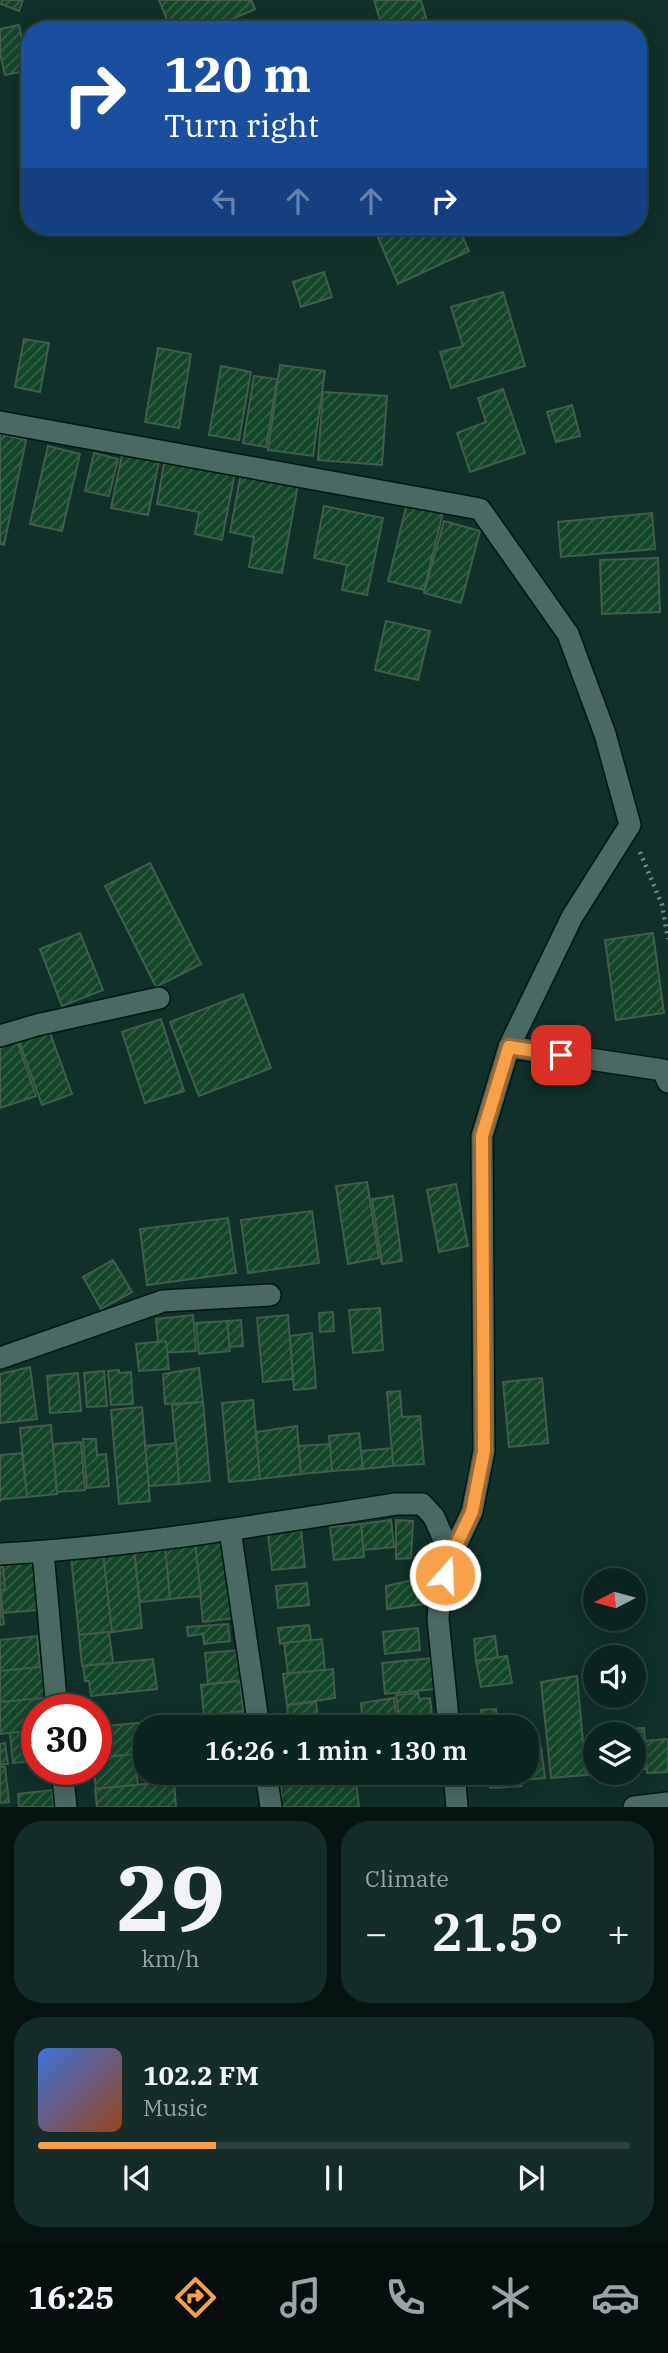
<!DOCTYPE html>
<html lang="en">
<head>
<meta charset="utf-8">
<style>
	:root { --surface:#0c241f; --page:#152c28; --text:#f1f3f6; --muted:#9aa4a4; --line:#2c413d; --accent:#f8a14a }
	body { margin:0; font-family:"IBM Plex Serif",serif; background:var(--page); color:var(--text); height:100vh; display:flex; flex-direction:column; font-size:26px; white-space:nowrap }
	* { box-sizing:border-box; margin:0 }
	p { font-size:23px; color:var(--muted) }
	.icon { flex:none; width:38px; height:38px; fill:none; stroke:currentColor; stroke-width:2; stroke-linecap:round; stroke-linejoin:round }
	.map { position:relative; height:1807px; overflow:hidden }
	.side { display:flex; flex-direction:column; gap:14px; padding:14px; background:#071411; flex:1 }
	.side>* { flex:none }
	.guide { position:absolute; left:21px; top:21px; width:626px; height:214px; border-radius:28px; box-shadow:0 4px 18px #0003,0 0 0 2px var(--line); background:#1a4fa0; color:#fff; overflow:hidden }
	.needle { width:46px; rotate:264deg }
	.controls { position:absolute; left:583px; top:1568px; display:grid; gap:14px }
	.controls a { display:grid; place-items:center; width:63px; height:63px; border-radius:50%; background:var(--surface); box-shadow:0 4px 18px #0003,0 0 0 2px var(--line); font-size:35px }
	.speed { position:absolute; left:21px; top:1694px; display:flex; gap:14px; font-size:35px; font-weight:700; text-align:center }
	.speed>* { display:grid; place-content:center; width:91px; height:91px; border-radius:50%; background:var(--surface); box-shadow:0 4px 18px #0003,0 0 0 2px var(--line); line-height:1 }
	.speed .limit { border:10px solid #d22; background:#fff; color:#111 }
	.pin { position:absolute; display:grid; place-items:center; width:60px; height:60px; color:#fff; margin:-30px; border-radius:14px; box-shadow:0 4px 10px #0006 }
	.me { position:absolute; width:77px; margin:-38px; rotate:20deg; stroke-linejoin:round; filter:drop-shadow(0 0 5px #0008) }
	.turn { display:flex; align-items:center; gap:24px; height:147px; padding:0 28px; font-size:32px }
	.turn .icon { width:91px; height:91px; stroke-width:2.5 }
	.turn b { display:block; font-size:49px; line-height:60px }
	.lanes { display:flex; align-items:center; height:66px; padding:0 28px; background:#0003; justify-content:center; gap:35px; direction:ltr }
	.lanes .off { opacity:.35 }
	.big { font-size:52px; font-weight:600; line-height:1.1 }
	.side .tile { flex:1; display:flex; flex-direction:column; justify-content:center; gap:10px; min-width:0; padding:0 24px; border-radius:28px; background:var(--page) }
	.side .dial { align-items:center; gap:0 }
	.dial b { font-size:91px; line-height:1 }
	.song { display:flex; align-items:center; gap:21px }
	.cover { width:84px; height:84px; border-radius:10px; background:linear-gradient(135deg,hsl(220 70% 55%),hsl(20 70% 35%)) }
	.played { height:7px; border-radius:4px; background:linear-gradient(90deg,var(--accent) 30%,var(--line) 30%) }
	.keys { display:flex; justify-content:space-around; direction:ltr }
	.heat { display:flex; justify-content:space-between; align-items:center; font-size:38px; direction:ltr }
	.side .tiles { flex:1; display:grid; gap:14px; grid-template-columns:1fr 1fr }
	.tile:last-child { grid-column:span 2 }
	.trip { position:absolute; left:133px; top:1715px; width:406px; height:70px; border-radius:28px; background:var(--surface); box-shadow:0 4px 18px #0003,0 0 0 2px var(--line); font-weight:600; line-height:70px; text-align:center }
	.tab-bar { display:flex; height:112px; justify-content:space-around; align-items:center; background:#050e0c; color:var(--muted) }
	.tab-bar .icon { width:49px; height:49px }
	.tab-bar .on { color:var(--accent) }
	.tab-bar b { font-size:32px; color:var(--text) }
	.map>svg:first-child { display:block }
</style>
</head>
<body>
<div class="map">
<svg width="668" height="1807" viewBox="0 0 668 1807">
	<defs>
		<pattern id="building-hatch" width="6" height="6" patternUnits="userSpaceOnUse" patternTransform="scale(1.75)"><rect width="6" height="6" fill="#134629"/><path d="M-1 1l2-2M0 6l6-6M5 7l2-2" fill="none" stroke="#346047"/></pattern>
	</defs>
	<rect width="100%" height="100%" fill="#103029"/>
	<g fill="url(#building-hatch)" stroke="#435b4b" stroke-width="2">
		<polygon points="2,0 23,0 19,11 1,4"/>
		<polygon points="159,0 251,0 255,9 208,30 171,30"/>
		<polygon points="374,0 421,0 429,28 383,30"/>
		<polygon points="19,25 29,70 5,75 0,53 0,29"/>
		<polygon points="373,226 458,226 469,251 398,284"/>
		<polygon points="324,272 332,297 301,307 293,282"/>
		<polygon points="503,292 525,366 451,388 440,352 463,346 451,307"/>
		<polygon points="24,339 49,343 40,392 15,387"/>
		<polygon points="158,348 191,354 179,428 145,422"/>
		<polygon points="280,365 325,371 313,456 268,450"/>
		<polygon points="221,366 251,372 239,440 209,435"/>
		<polygon points="254,376 277,379 266,447 243,443"/>
		<polygon points="503,389 525,453 470,472 457,433 486,422 478,398"/>
		<polygon points="323,392 387,396 382,465 318,460"/>
		<polygon points="572,405 580,436 556,442 547,412"/>
		<polygon points="0,434 26,440 4,545 0,544"/>
		<polygon points="48,446 80,454 62,531 30,524"/>
		<polygon points="123,450 160,457 148,515 111,508"/>
		<polygon points="94,453 118,459 109,496 85,491"/>
		<polygon points="165,458 235,472 222,540 195,534 199,512 157,504"/>
		<polygon points="242,468 299,479 282,573 249,567 254,537 230,532"/>
		<polygon points="407,503 443,512 424,590 388,581"/>
		<polygon points="324,506 383,518 367,595 342,590 347,565 314,558"/>
		<polygon points="652,513 655,549 561,557 558,522"/>
		<polygon points="444,521 480,531 461,603 424,593"/>
		<polygon points="658,558 660,612 602,614 600,560"/>
		<polygon points="386,621 430,631 418,680 375,670"/>
		<polygon points="150,863 201,964 156,987 105,886"/>
		<polygon points="80,933 103,990 62,1006 40,949"/>
		<polygon points="653,933 664,1013 616,1020 605,940"/>
		<polygon points="243,994 271,1068 199,1096 170,1022"/>
		<polygon points="161,1019 184,1091 145,1103 122,1032"/>
		<polygon points="49,1030 72,1094 42,1105 19,1041"/>
		<polygon points="17,1041 36,1096 0,1108 0,1048"/>
		<polygon points="367,1182 379,1258 348,1264 336,1186"/>
		<polygon points="456,1184 468,1246 439,1252 427,1190"/>
		<polygon points="393,1196 402,1261 382,1264 372,1199"/>
		<polygon points="312,1211 319,1263 248,1273 241,1220"/>
		<polygon points="228,1218 236,1273 147,1285 140,1229"/>
		<polygon points="113,1260 132,1292 101,1309 83,1277"/>
		<polygon points="380,1308 383,1350 353,1353 349,1310"/>
		<polygon points="333,1312 334,1331 320,1332 319,1313"/>
		<polygon points="193,1315 196,1351 159,1353 156,1319"/>
		<polygon points="288,1315 293,1379 263,1382 257,1318"/>
		<polygon points="241,1320 243,1346 229,1347 227,1321"/>
		<polygon points="227,1321 230,1351 199,1354 196,1323"/>
		<polygon points="312,1333 316,1388 294,1390 290,1336"/>
		<polygon points="166,1341 169,1369 139,1371 136,1344"/>
		<polygon points="30,1367 37,1419 0,1423 0,1374"/>
		<polygon points="199,1368 203,1402 165,1404 163,1374"/>
		<polygon points="119,1370 119,1373 131,1372 133,1404 111,1405 108,1371"/>
		<polygon points="104,1371 107,1406 87,1407 84,1373"/>
		<polygon points="78,1373 81,1411 50,1413 47,1376"/>
		<polygon points="542,1378 548,1443 509,1447 503,1382"/>
		<polygon points="400,1391 402,1417 420,1416 424,1464 393,1466 387,1392"/>
		<polygon points="253,1400 260,1479 229,1482 222,1403"/>
		<polygon points="203,1402 210,1481 179,1484 172,1405"/>
		<polygon points="142,1407 150,1501 119,1504 111,1410"/>
		<polygon points="51,1425 57,1494 27,1497 20,1428"/>
		<polygon points="297,1426 301,1474 260,1479 256,1432"/>
		<polygon points="359,1433 363,1469 332,1471 329,1436"/>
		<polygon points="83,1439 96,1439 97,1455 106,1454 109,1486 87,1488"/>
		<polygon points="81,1442 85,1490 57,1492 53,1444"/>
		<polygon points="176,1443 179,1484 149,1486 145,1446"/>
		<polygon points="330,1444 332,1471 301,1474 299,1446"/>
		<polygon points="392,1448 393,1466 363,1469 361,1451"/>
		<polygon points="22,1453 27,1497 3,1499 0,1501 0,1455"/>
		<polygon points="391,1520 394,1547 363,1550 361,1524"/>
		<polygon points="396,1520 413,1521 411,1558 396,1559"/>
		<polygon points="361,1524 364,1557 334,1560 330,1527"/>
		<polygon points="301,1530 305,1567 272,1570 268,1534"/>
		<polygon points="227,1531 236,1618 203,1622 194,1534"/>
		<polygon points="195,1543 201,1596 170,1599 165,1546"/>
		<polygon points="165,1546 170,1599 140,1602 134,1549"/>
		<polygon points="134,1549 142,1628 112,1632 103,1553"/>
		<polygon points="103,1553 112,1632 79,1635 71,1556"/>
		<polygon points="33,1558 38,1610 3,1613 0,1590 5,1590 2,1561"/>
		<polygon points="0,1567 3,1567 5,1590 0,1590 4,1624 0,1625"/>
		<polygon points="422,1578 425,1604 387,1609 386,1586"/>
		<polygon points="307,1583 309,1605 278,1608 276,1586"/>
		<polygon points="228,1624 230,1641 204,1644 203,1634 188,1636 187,1627"/>
		<polygon points="309,1625 311,1640 280,1644 278,1628"/>
		<polygon points="418,1628 420,1650 385,1654 383,1632"/>
		<polygon points="109,1632 113,1663 82,1666 79,1635"/>
		<polygon points="37,1636 40,1667 0,1671 0,1640"/>
		<polygon points="495,1636 498,1658 476,1661 474,1639"/>
		<polygon points="322,1639 325,1670 288,1674 284,1643"/>
		<polygon points="240,1650 243,1680 208,1684 205,1653"/>
		<polygon points="507,1656 512,1683 481,1687 476,1661"/>
		<polygon points="432,1658 435,1689 385,1694 382,1663"/>
		<polygon points="153,1659 157,1689 91,1696 89,1681 85,1681 83,1666"/>
		<polygon points="41,1667 46,1698 0,1702 0,1671"/>
		<polygon points="333,1669 335,1698 287,1705 283,1674"/>
		<polygon points="577,1676 586,1775 551,1778 541,1682"/>
		<polygon points="240,1681 243,1711 204,1716 201,1685"/>
		<polygon points="418,1693 419,1699 430,1698 432,1716 399,1719 396,1695"/>
		<polygon points="44,1698 46,1710 37,1710 37,1730 0,1734 0,1702"/>
		<polygon points="394,1698 397,1726 363,1727 361,1703"/>
		<polygon points="316,1702 319,1727 289,1727 287,1705"/>
		<polygon points="496,1709 498,1725 483,1727 481,1710"/>
		<polygon points="243,1711 245,1727 204,1727 202,1716"/>
		<polygon points="438,1720 439,1727 400,1727 399,1724"/>
		<polygon points="147,1722 145,1753 96,1758 96,1727"/>
		<polygon points="644,1728 647,1769 634,1770 634,1734 613,1734 613,1730"/>
		<polygon points="37,1730 37,1761 13,1763 10,1733"/>
		<polygon points="668,1739 668,1772 647,1773 645,1741"/>
		<polygon points="5,1743 8,1764 0,1765 0,1744"/>
		<polygon points="541,1747 545,1778 521,1780 520,1773 527,1773 527,1748"/>
		<polygon points="595,1749 595,1773 608,1773 586,1775 584,1750"/>
		<polygon points="134,1754 138,1785 96,1789 94,1773 99,1773 98,1758"/>
		<polygon points="0,1767 5,1767 9,1802 0,1803"/>
		<polygon points="281,1773 340,1773 281,1781"/>
		<polygon points="340,1773 355,1773 359,1807 281,1807 281,1781"/>
		<polygon points="488,1773 520,1773 521,1786 490,1788"/>
		<polygon points="174,1781 176,1807 97,1807 95,1789"/>
		<polygon points="52,1790 54,1807 19,1807 18,1794"/>
	</g>
	<g fill="none" stroke-linecap="round" stroke-linejoin="round">
		<g stroke="#001712" stroke-width="24">
			<g id="minor">
				<polyline points="0,422 480,509 568,634 605,734 630,825 572,917 509,1047 482,1136 484,1451 472,1512 451,1556"/>
				<polyline points="0,1036 37,1025 159,998"/>
				<polyline points="509,1047 663,1070 668,1082"/>
				<polyline points="0,1358 163,1301 270,1295"/>
				<polyline points="230,1530 259,1727"/>
				<polyline points="43,1552 57,1710"/>
				<path d="M0,1554c133,-7 265,-30 396,-50h26l12,13 17,39 -11,38 -2,25 11,108"/>
				<polyline points="62,1769 66,1807"/>
				<polyline points="266,1773 271,1807"/>
				<polyline points="454,1773 457,1807"/>
				<polyline points="634,1807 668,1803"/>
			</g>
		</g>
		<polyline stroke="#728b85" stroke-width="4.5" stroke-dasharray="2 5" stroke-linecap="butt" points="640,852 662,905 668,939"/>
		<use href="#minor" stroke="#496962" stroke-width="21"/>
	</g>
	<g fill="none" stroke-linecap="round" stroke-linejoin="round">
		<g stroke="#a16930" stroke-width="18">
			<polyline id="route" points="445,1575 451,1556 472,1512 484,1451 482,1136 509,1047 561,1055"/>
		</g>
		<use href="#route" stroke="#f8a14a" stroke-width="12"/>
	</g>
</svg>
<div class="controls">
<a><svg class="needle" viewBox="-14 -14 28 28"><path d="M0-13l5 13h-10z" fill="#e53935"/><path d="M0 13l5-13h-10z" fill="#9aa4a4"/></svg></a>
<a><svg class="icon" aria-label="sound" viewBox="0 0 24 24"><path d="M4 9h4l5-4v14l-5-4H4zM17 9q2 3 0 6"/></svg></a>
<a><svg class="icon" aria-label="layers" viewBox="0 0 24 24"><path d="M12 4l9 5-9 5-9-5zM3 14l9 5 9-5"/></svg></a>
</div>
<div class="speed"><div class="limit">30</div></div>
<div class="pin" style="left:561px;top:1055px;background:#d93025"><svg class="icon" aria-label="arrive" viewBox="0 0 24 24"><path d="M6 21V4h12l-3 4 3 4H6"/></svg></div>
<svg class="me" style="left:445px;top:1575px" viewBox="-20 -20 40 40"><circle r="17" fill="#f8a14a" stroke="#fff" stroke-width="3"/><path d="M0-11L8 9 0 5-8 9z" fill="#fff"/></svg>
<div class="trip">16:26 · 1 min · 130 m</div>
<div class="guide">
<div class="turn"><svg class="icon" aria-label="right" viewBox="0 0 24 24"><path d="M7 20v-9h11M14 6l5 5-5 5"/></svg><div><b>120 m</b>Turn right</div></div>
<div class="lanes"><svg class="icon off" aria-label="left" viewBox="0 0 24 24"><path d="M17 20v-9H6M10 6l-5 5 5 5"/></svg><svg class="icon off" aria-label="ahead" viewBox="0 0 24 24"><path d="M12 20V5M6 11l6-6 6 6"/></svg><svg class="icon off" aria-label="ahead" viewBox="0 0 24 24"><path d="M12 20V5M6 11l6-6 6 6"/></svg><svg class="icon" aria-label="right" viewBox="0 0 24 24"><path d="M7 20v-9h11M14 6l5 5-5 5"/></svg></div>
</div>
</div>
<section class="side">
<div class="tiles">
<div class="tile dial"><b>29</b><p>km/h</p></div>
<div class="tile"><p>Climate</p>
<div class="heat"><a>−</a><b class="big">21.5°</b><a>+</a></div>
</div>
<div class="tile">
<div class="song"><i class="cover"></i><div><b>102.2 FM</b><p>Music</p></div></div>
<div class="played"></div>
<div class="keys"><svg class="icon" aria-label="previous" viewBox="0 0 24 24"><path d="M18 5L8 12l10 7zM5 5v14"/></svg><svg class="icon" aria-label="pause" viewBox="0 0 24 24"><path d="M8 5v14M16 5v14"/></svg><svg class="icon" aria-label="next" viewBox="0 0 24 24"><path d="M6 5l10 7-10 7zM19 5v14"/></svg></div>
</div>
</div>
</section>
<nav class="tab-bar">
<b>16:25</b>
<svg class="icon on" aria-label="directions" viewBox="0 0 24 24"><path d="M12 3l9 9-9 9-9-9zM9 14v-3h6M13 9l2 2-2 2"/></svg>
<svg class="icon" aria-label="music" viewBox="0 0 24 24"><path d="M9 18V5l10-2v13"/><circle cx="6" cy="18" r="3"/><circle cx="16" cy="16" r="3"/></svg>
<svg class="icon" aria-label="phone" viewBox="0 0 24 24"><path d="M5 4h4l2 5-3 2q2 4 5 5l2-3 5 2v4C11 20 4 13 5 4z"/></svg>
<svg class="icon" aria-label="climate" viewBox="0 0 24 24"><path d="M12 3v18M4 7l16 10M4 17L20 7"/></svg>
<svg class="icon" aria-label="car" viewBox="0 0 24 24"><path d="M5 17H2v-5l4-1 3-4h7l3 4 3 1v5h-3M9 17h6M6 11h13"/><circle cx="7" cy="17" r="2"/><circle cx="17" cy="17" r="2"/></svg>
</nav>
</body>
</html>
